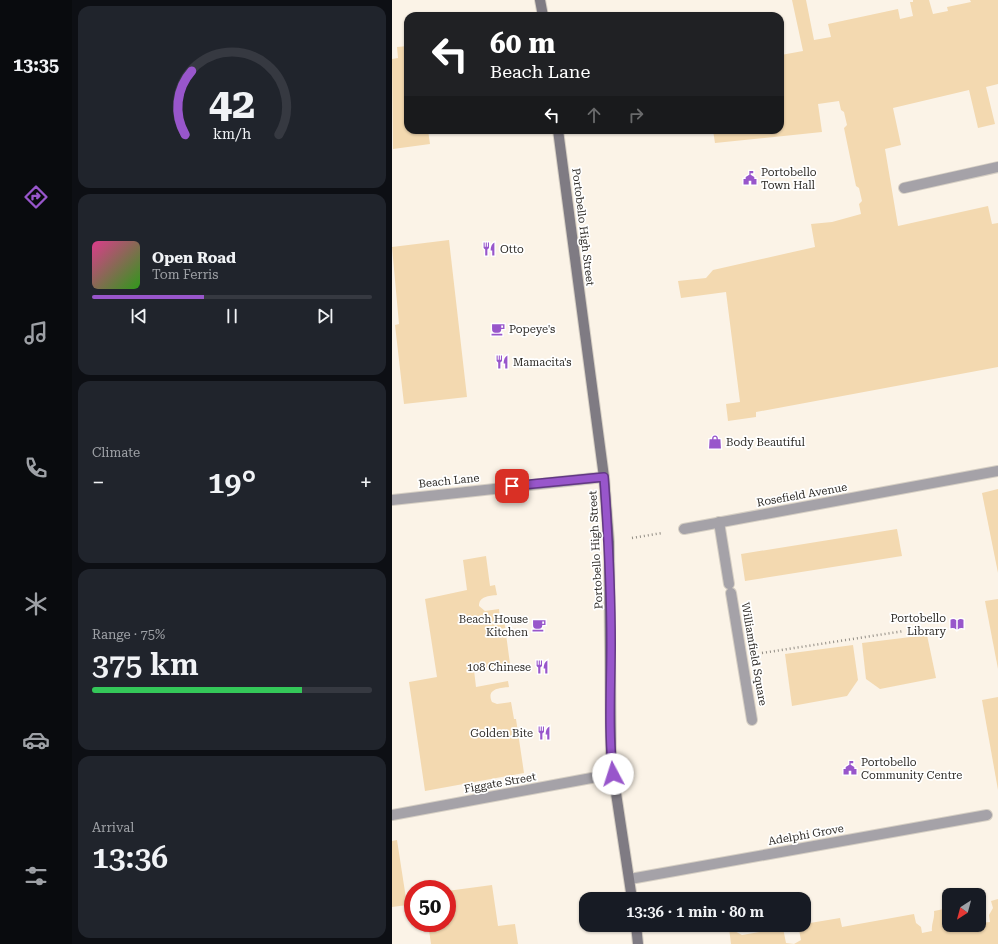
<!DOCTYPE html>
<html lang="en">
<head>
<meta charset="utf-8">
<style>
	:root { --surface:#171b24; --page:#20242c; --text:#f1f3f6; --muted:#9ea1a6; --line:#363941; --accent:#9856cb }
	body { margin:0; font-family:"Roboto Serif",serif; background:var(--page); color:var(--text); height:100vh; display:flex; flex-direction:column; font-size:15px; white-space:nowrap }
	* { box-sizing:border-box; margin:0 }
	p { font-size:13px; color:var(--muted) }
	.icon { flex:none; width:22px; height:22px; fill:none; stroke:currentColor; stroke-width:2; stroke-linecap:round; stroke-linejoin:round }
	.map { position:relative; flex:1; overflow:hidden }
	.details { display:flex; flex-direction:column; gap:6px; padding:6px; background:#0d0f14; width:320px }
	.details>* { flex:none }
	.hud { position:absolute; left:12px; top:12px; width:380px; height:122px; border-radius:12px; box-shadow:0 1px 3px #0004; background:#202124; color:#fff; overflow:hidden }
	.needle { width:26px; rotate:216deg }
	.controls { position:absolute; left:550px; top:888px; display:grid; gap:8px }
	.controls a { display:grid; place-items:center; width:44px; height:44px; border-radius:8px; background:var(--surface); box-shadow:0 1px 3px #0004; font-size:20px }
	.speed { position:absolute; left:12px; top:880px; display:flex; gap:8px; font-size:20px; font-weight:700; text-align:center }
	.speed>* { display:grid; place-content:center; width:52px; height:52px; border-radius:50%; background:var(--surface); box-shadow:0 1px 3px #0004; line-height:1 }
	.speed .limit { border:6px solid #d22; background:#fff; color:#111 }
	.pin { position:absolute; display:grid; place-items:center; width:34px; height:34px; color:#fff; margin:-17px; border-radius:8px; box-shadow:0 2px 6px #0006 }
	.me { position:absolute; width:44px; margin:-22px; rotate:355deg; stroke-linejoin:round; filter:drop-shadow(0 0 3px #0008) }
	.turn { display:flex; align-items:center; gap:14px; height:84px; padding:0 20px; font-size:18px }
	.turn .icon { width:52px; height:52px; stroke-width:2.5 }
	.turn b { display:block; font-size:28px; line-height:34px }
	.lanes { display:flex; align-items:center; height:38px; padding:0 20px; background:#0003; justify-content:center; gap:20px; direction:ltr }
	.lanes .off { opacity:.35 }
	.big { font-size:30px; font-weight:600; line-height:1.1 }
	.details .card { flex:1; display:flex; flex-direction:column; justify-content:center; gap:6px; min-width:0; padding:0 14px; border-radius:12px; background:var(--page) }
	.details .dial { align-items:center; gap:0 }
	.dial svg { height:104px; overflow:visible; fill:none; stroke:var(--line); stroke-width:7; stroke-linecap:round; text-anchor:middle }
	.dial text { fill:var(--text); stroke:none }
	.song { display:flex; align-items:center; gap:12px }
	.cover { width:48px; height:48px; border-radius:6px; background:linear-gradient(135deg,hsl(330 70% 55%),hsl(110 70% 35%)) }
	.played { height:4px; border-radius:2px; background:linear-gradient(90deg,var(--accent) 40%,var(--line) 40%) }
	.keys { display:flex; justify-content:space-around; direction:ltr }
	.heat { display:flex; justify-content:space-between; align-items:center; font-size:22px; direction:ltr }
	.charge { height:6px; border-radius:3px; background:linear-gradient(90deg,#34c759 75%,var(--line) 0) }
	.trip { position:absolute; left:187px; top:892px; width:232px; height:40px; border-radius:12px; background:var(--surface); box-shadow:0 1px 3px #0004; font-weight:600; line-height:40px; text-align:center }
	main { display:flex; flex:1; min-height:0 }
	.tab-bar { display:flex; flex-direction:column; width:72px; justify-content:space-around; align-items:center; background:#090b0e; color:var(--muted) }
	.tab-bar .icon { width:28px; height:28px }
	.tab-bar .active { color:var(--accent) }
	.tab-bar b { font-size:18px; color:var(--text) }
	.map>svg:first-child { display:block }
</style>
</head>
<body>
<main>
<nav class="tab-bar">
<b>13:35</b>
<svg class="icon active" aria-label="directions" viewBox="0 0 24 24"><path d="M12 3l9 9-9 9-9-9zM9 14v-3h6M13 9l2 2-2 2"/></svg>
<svg class="icon" aria-label="music" viewBox="0 0 24 24"><path d="M9 18V5l10-2v13"/><circle cx="6" cy="18" r="3"/><circle cx="16" cy="16" r="3"/></svg>
<svg class="icon" aria-label="phone" viewBox="0 0 24 24"><path d="M5 4h4l2 5-3 2q2 4 5 5l2-3 5 2v4C11 20 4 13 5 4z"/></svg>
<svg class="icon" aria-label="climate" viewBox="0 0 24 24"><path d="M12 3v18M4 7l16 10M4 17L20 7"/></svg>
<svg class="icon" aria-label="car" viewBox="0 0 24 24"><path d="M5 17H2v-5l4-1 3-4h7l3 4 3 1v5h-3M9 17h6M6 11h13"/><circle cx="7" cy="17" r="2"/><circle cx="17" cy="17" r="2"/></svg>
<svg class="icon" aria-label="filters" viewBox="0 0 24 24"><path d="M4 7h16M4 17h16"/><circle cx="9" cy="7" r="2"/><circle cx="15" cy="17" r="2"/></svg>
</nav>
<section class="details">
<div class="card dial"><svg viewBox="0 0 100 80">
<path d="M14 69A42 42 0 1 1 86 69"/>
<path d="M14 69A42 42 0 0 1 19 20" stroke="#9856cb"/>
<text x="50" y="56" font-size="32" font-weight="700">42</text>
<text x="50" y="72" font-size="11">km/h</text>
</svg></div>
<div class="card">
<div class="song"><i class="cover"></i><div><b>Open Road</b><p>Tom Ferris</p></div></div>
<div class="played"></div>
<div class="keys"><svg class="icon" aria-label="previous" viewBox="0 0 24 24"><path d="M18 5L8 12l10 7zM5 5v14"/></svg><svg class="icon" aria-label="pause" viewBox="0 0 24 24"><path d="M8 5v14M16 5v14"/></svg><svg class="icon" aria-label="next" viewBox="0 0 24 24"><path d="M6 5l10 7-10 7zM19 5v14"/></svg></div>
</div>
<div class="card"><p>Climate</p>
<div class="heat"><a>−</a><b class="big">19°</b><a>+</a></div>
</div>
<div class="card"><p>Range · 75%</p><b class="big">375 km</b><div class="charge"></div></div>
<div class="card"><p>Arrival</p><b class="big">13:36</b></div>
</section>
<div class="map">
<svg width="606" height="944" viewBox="0 0 606 944">
	<rect width="100%" height="100%" fill="#fbf3e7"/>
	<g fill="#f3d9b0">
		<polygon points="400,0 414,0 422,40 439,37 436,24 506,9 508,19 521,16 518,2 521,2 521,0 537,0 541,14 556,11 555,7 579,2 578,0 606,0 606,84 594,87 603,124 586,128 577,90 501,108 509,145 493,149 506,226 596,206 600,224 606,223 606,367 364,412 364,417 336,421 334,404 348,402 334,292 289,298 286,281 314,278 321,270 423,247 419,224 440,222 469,214 467,204 470,201 467,188 464,186 452,128 455,125 452,112 449,110 447,101 426,104 430,132 323,143 321,130 388,130 388,52 389,55 411,51"/>
		<polygon points="16,46 16,130 36,130 38,144 1,149 0,59 6,58 5,47"/>
		<polygon points="57,240 75,397 12,404 3,325 7,324 0,247"/>
		<polygon points="606,489 606,573 590,493"/>
		<polygon points="505,529 510,556 353,581 349,554"/>
		<path d="M94,556l4,30 5,-1 2,10c-8,1 -18,1 -18,11l6,5 14,-2 1,11 4,-1 6,45 -36,6 2,17 32,-6 1,6c-10,1 -23,2 -17,15l5,2 14,-2 3,17h2l8,54 -99,18 -16,-109 28,-5 -12,-78 42,-9 -4,-30z"/>
		<polygon points="606,599 606,669 593,601"/>
		<polygon points="535,635 544,678 488,689 474,679 470,643"/>
		<polygon points="461,645 466,680 455,696 400,706 393,654"/>
		<polygon points="606,697 606,790 590,700"/>
		<polygon points="5,840 15,905 0,907 0,841"/>
		<polygon points="100,885 106,926 123,924 126,944 39,944 36,923 55,923 55,891"/>
		<path d="M606,899v45h-267l-2,-16 13,7 41,-7 3,15 8,1 7,-4 -3,-15 42,-7 2,9 72,-13 2,9 5,4 1,6 10,-2c-1,-7 3,-12 2,-20l15,-3v17h30v-8l1,6 10,-1 -1,-7 4,-7 -2,-7z"/>
	</g>
	<g fill="none" stroke-linecap="round" stroke-linejoin="round">
		<g stroke="#d6cfc4" stroke-width="12">
			<g id="service">
				<polyline points="512,188 606,167"/>
				<polyline points="327,522 337,584"/>
				<polyline points="339,593 360,720"/>
			</g>
		</g>
		<g stroke="#d6cfc4" stroke-width="12">
			<g id="minor">
				<polyline points="0,500 212,477"/>
				<polyline points="292,529 606,471"/>
				<polyline points="0,815 221,774"/>
				<polyline points="238,879 595,815"/>
			</g>
		</g>
		<g stroke="#d6cfc4" stroke-width="12">
			<g id="secondary">
				<polyline points="148,0 151,16"/>
				<polyline points="166,130 212,477 217,542 219,760 240,899"/>
				<polyline points="244,925 246,944"/>
			</g>
		</g>
		<g stroke="#928d85" stroke-width="2.5" stroke-dasharray="1 3" stroke-linecap="butt">
			<polyline points="240,538 270,533"/>
			<polyline points="370,653 512,631"/>
		</g>
		<use href="#service" stroke="#a5a2a8" stroke-width="10"/>
		<use href="#minor" stroke="#a5a2a8" stroke-width="10"/>
		<use href="#secondary" stroke="#7f7b83" stroke-width="10"/>
	</g>
	<g fill="none" stroke-linecap="round" stroke-linejoin="round">
		<g stroke="#633884" stroke-width="10">
			<path id="route" d="M120,486l92,-9c4,55 7,111 7,167 0,43 -3,87 2,130"/>
		</g>
		<use href="#route" stroke="#9856cb" stroke-width="7"/>
	</g>
	<defs>
		<g id="civic-bare" transform="scale(1.08)"><path d="M-.6-6.5H3V-4.5H.6V-3L4-1V1h2V6H-6V1h2V-1L-.6-3ZM-1.2 2.5V6h2.4V2.5Z" fill="#9856cb" stroke="#fff" stroke-width="2.5" paint-order="stroke"/></g>
		<g id="restaurant-bare" transform="scale(1.08)"><path d="M-5-6h1v4h1v-4h1v4h1v-4h1v5L-1.5 .5V6h-2V.5L-5-1ZM5-6V6H3V1.5H1.5Q1.5-4 5-6Z" fill="#9856cb" stroke="#fff" stroke-width="2.5" paint-order="stroke"/></g>
		<g id="cafe-bare" transform="scale(1.08)"><path d="M-5.5-4.5H6V0H3Q3 3.5 0 3.5H-2.5Q-5.5 3.5-5.5 0ZM3-3.2v2h1.7v-2ZM-6 4.5H4V6H-6Z" fill="#9856cb" stroke="#fff" stroke-width="2.5" paint-order="stroke"/></g>
		<g id="shop-bare" transform="scale(1.08)"><path d="M-5-2.5h2.3a2.7 3.5 0 0 1 5.4 0H5L5.5 6h-11ZM-1.5-2.5h3a1.5 2.3 0 0 0-3 0Z" fill="#9856cb" stroke="#fff" stroke-width="2.5" paint-order="stroke"/></g>
		<g id="library-bare" transform="scale(1.08)"><path d="M-6-4Q-3-5.5-.7-3.5V5Q-3 3-6 4ZM6-4Q3-5.5 .7-3.5V5Q3 3 6 4Z" fill="#9856cb" stroke="#fff" stroke-width="2.5" paint-order="stroke"/></g>
	</defs>
	<g fill-rule="evenodd">
		<use href="#civic-bare" x="358" y="178"/>
		<use href="#restaurant-bare" x="97" y="249"/>
		<use href="#cafe-bare" x="106" y="329"/>
		<use href="#restaurant-bare" x="110" y="362"/>
		<use href="#shop-bare" x="323" y="442"/>
		<use href="#library-bare" x="565" y="624"/>
		<use href="#cafe-bare" x="147" y="625"/>
		<use href="#restaurant-bare" x="150" y="667"/>
		<use href="#restaurant-bare" x="152" y="733"/>
		<use href="#civic-bare" x="458" y="768"/>
	</g>
	<g text-anchor="middle" dominant-baseline="central" stroke-width="3.5" stroke-linejoin="round" paint-order="stroke">
		<g font-size="11" fill="#2e2b27" stroke="#fff" text-anchor="start">
			<text x="369" y="172">Portobello<tspan x="369" dy="13">Town Hall</tspan></text>
			<text x="108" y="249">Otto</text>
			<text x="117" y="329">Popeye's</text>
			<text x="121" y="362">Mamacita's</text>
			<text x="334" y="442">Body Beautiful</text>
			<text x="554" y="618" text-anchor="end">Portobello<tspan x="554" dy="13">Library</tspan></text>
			<text x="136" y="619" text-anchor="end">Beach House<tspan x="136" dy="13">Kitchen</tspan></text>
			<text x="139" y="667" text-anchor="end">108 Chinese</text>
			<text x="141" y="733" text-anchor="end">Golden Bite</text>
			<text x="469" y="762">Portobello<tspan x="469" dy="13">Community Centre</tspan></text>
		</g>
		<g font-size="11" fill="#2e2b27" stroke="#fff">
			<text transform="translate(191 227) rotate(83)">Portobello High Street</text>
			<text transform="translate(57 481) rotate(-6)">Beach Lane</text>
			<text transform="translate(410 495) rotate(-10)">Rosefield Avenue</text>
			<text transform="translate(204 550) rotate(-93)">Portobello High Street</text>
			<text transform="translate(362 654) rotate(80)">Williamfield Square</text>
			<text transform="translate(108 783) rotate(-10)">Figgate Street</text>
			<text transform="translate(414 835) rotate(-10)">Adelphi Grove</text>
		</g>
	</g>
</svg>
<div class="controls">
<a><svg class="needle" viewBox="-14 -14 28 28"><path d="M0-13l5 13h-10z" fill="#e53935"/><path d="M0 13l5-13h-10z" fill="#9ea1a6"/></svg></a>
</div>
<div class="speed"><div class="limit">50</div></div>
<div class="pin" style="left:120px;top:486px;background:#d93025"><svg class="icon" aria-label="arrive" viewBox="0 0 24 24"><path d="M6 21V4h12l-3 4 3 4H6"/></svg></div>
<svg class="me" style="left:221px;top:774px" viewBox="-20 -20 40 40"><circle r="19" fill="#fff"/><path d="M0-13L10 11 0 6-10 11z" fill="#9856cb"/></svg>
<div class="trip">13:36 · 1 min · 80 m</div>
<div class="hud">
<div class="turn"><svg class="icon" aria-label="left" viewBox="0 0 24 24"><path d="M17 20v-9H6M10 6l-5 5 5 5"/></svg><div><b>60 m</b>Beach Lane</div></div>
<div class="lanes"><svg class="icon" aria-label="left" viewBox="0 0 24 24"><path d="M17 20v-9H6M10 6l-5 5 5 5"/></svg><svg class="icon off" aria-label="ahead" viewBox="0 0 24 24"><path d="M12 20V5M6 11l6-6 6 6"/></svg><svg class="icon off" aria-label="right" viewBox="0 0 24 24"><path d="M7 20v-9h11M14 6l5 5-5 5"/></svg></div>
</div>
</div>
</main>
</body>
</html>
